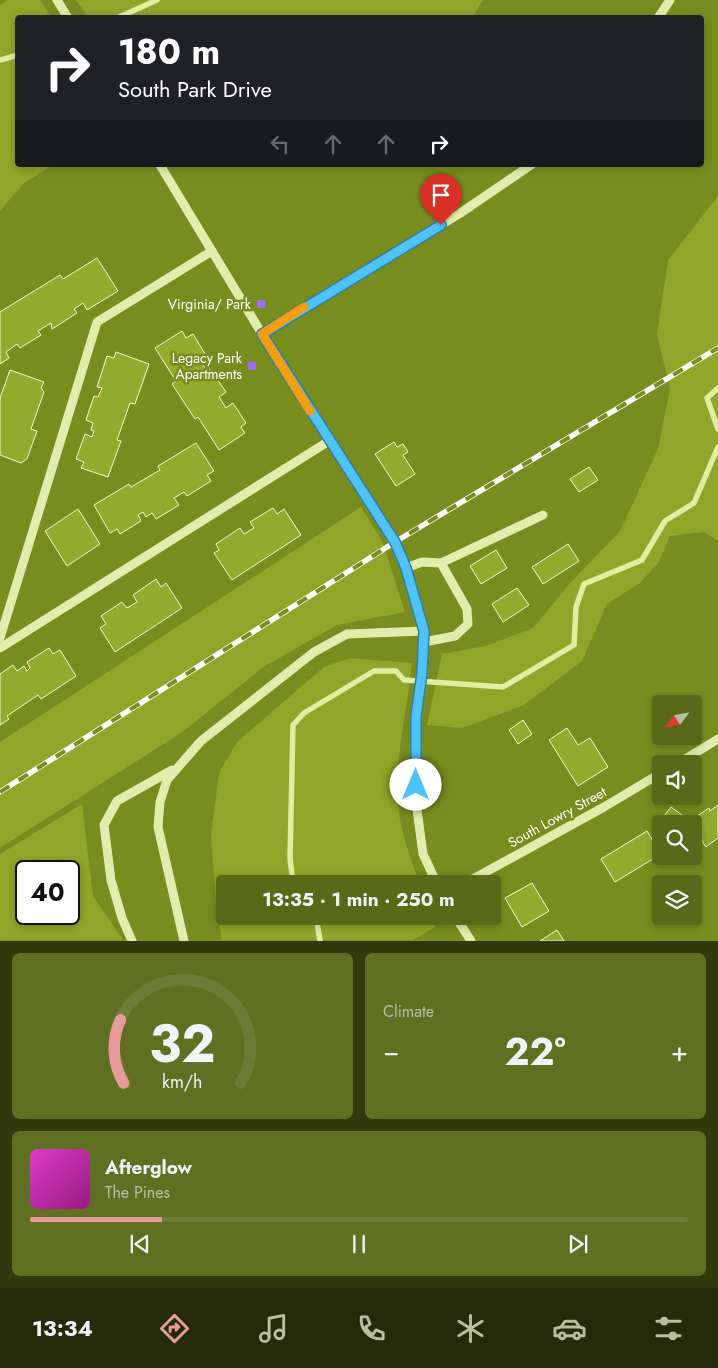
<!DOCTYPE html>
<html lang="en">
<head>
<meta charset="utf-8">
<style>
	:root { --surface:#5a6918; --page:#606f21; --text:#f1f3f6; --muted:#b8bfa2; --line:#6f7c37; --accent:#e69b98 }
	body { margin:0; font-family:Jost,sans-serif; background:var(--page); color:var(--text); height:100vh; display:flex; flex-direction:column; font-size:19px; white-space:nowrap }
	* { box-sizing:border-box; margin:0 }
	p { font-size:16px; color:var(--muted) }
	.icon { flex:none; width:28px; height:28px; fill:none; stroke:currentColor; stroke-width:2; stroke-linecap:round; stroke-linejoin:round }
	.map { position:relative; height:941px; overflow:hidden }
	.panel { display:flex; flex-direction:column; gap:12px; padding:12px; background:#323a0d; flex:1 }
	.panel>* { flex:none }
	.top-card { position:absolute; left:15px; top:15px; width:689px; height:152px; border-radius:5px; box-shadow:0 2px 8px #0003; background:#202124; color:#fff; overflow:hidden }
	.needle { width:32px; rotate:238deg }
	.buttons { position:absolute; left:652px; top:695px; display:grid; gap:10px }
	.buttons a { display:grid; place-items:center; width:50px; height:50px; border-radius:5px; background:var(--surface); box-shadow:0 2px 8px #0003; font-size:25px }
	.speed { position:absolute; left:15px; top:860px; display:flex; gap:10px; font-size:25px; font-weight:700; text-align:center }
	.speed>* { display:grid; place-content:center; width:65px; height:65px; border-radius:50%; background:var(--surface); box-shadow:0 2px 8px #0003; line-height:1 }
	.speed .limit { border:2px solid #111; border-radius:8px; background:#fff; color:#111 }
	.pin { position:absolute; display:grid; place-items:center; width:42px; height:42px; color:#fff; margin:-51px -21px; border-radius:50% 50% 50% 0; rotate:-45deg; box-shadow:0 0 5px #0007 }
	.pin .icon { rotate:45deg }
	.me { position:absolute; width:55px; margin:-28px; rotate:0deg; stroke-linejoin:round; filter:drop-shadow(0 0 4px #0008) }
	.turn { display:flex; align-items:center; gap:18px; height:105px; padding:0 20px; font-size:22px }
	.turn .icon { width:65px; height:65px; stroke-width:2.5 }
	.turn b { display:block; font-size:35px; line-height:42px }
	.lanes { display:flex; align-items:center; height:48px; padding:0 20px; background:#0003; justify-content:center; gap:25px; direction:ltr }
	.lanes .off { opacity:.35 }
	.big { font-size:38px; font-weight:700; line-height:1.1 }
	.panel .tile { flex:1; display:flex; flex-direction:column; justify-content:center; gap:8px; min-width:0; padding:0 18px; border-radius:8px; background:var(--page) }
	.panel .dial { align-items:center; gap:0 }
	.dial svg { height:130px; overflow:visible; fill:none; stroke:var(--line); stroke-width:7; stroke-linecap:round; text-anchor:middle }
	.dial text { fill:var(--text); stroke:none }
	.song { display:flex; align-items:center; gap:15px }
	.cover { width:60px; height:60px; border-radius:8px; background:linear-gradient(135deg,hsl(310 70% 55%),hsl(310 70% 35%)) }
	.played { height:5px; border-radius:2px; background:linear-gradient(90deg,var(--accent) 20%,var(--line) 20%) }
	.keys { display:flex; justify-content:space-around; direction:ltr }
	.heat { display:flex; justify-content:space-between; align-items:center; font-size:28px; direction:ltr }
	.panel .tiles { flex:1; display:grid; gap:12px; grid-template-columns:1fr 1fr }
	.tile:last-child { grid-column:span 2 }
	.trip { position:absolute; left:216px; top:875px; width:285px; height:50px; border-radius:5px; background:var(--surface); box-shadow:0 2px 8px #0003; font-weight:700; line-height:50px; text-align:center }
	.menu { display:flex; height:80px; justify-content:space-around; align-items:center; background:#242a0a; color:var(--muted) }
	.menu .icon { width:35px; height:35px }
	.menu .on { color:var(--accent) }
	.menu b { font-size:22px; color:var(--text) }
	.map>svg:first-child { display:block }
</style>
</head>
<body>
<div class="map">
<svg width="718" height="941" viewBox="0 0 718 941">
	<rect width="100%" height="100%" fill="#788c20"/>
	<g fill="#90a529" fill-rule="evenodd">
		<polygon points="7,0 40,0 51,17 18,18 18,165 53,165 24,183 0,211 0,5"/>
		<polygon points="76,0 483,0 472,18 89,18"/>
		<polygon points="718,196 718,541 704,532 670,536 659,562 640,583 607,604 582,661 524,705 462,728 427,725 442,654 486,646 533,628 571,582 620,531 658,449 670,389 657,334 668,260"/>
		<polygon points="361,507 383,543 405,612 337,625 265,666 181,733 0,848 0,742"/>
		<path d="M350,658l62,5c-5,51 -19,99 -13,150 3,24 13,48 21,71h-195v32h216l1,2 -7,9 -22,13h-191l-5,-27 -6,-78 8,-62 18,-31 87,-75z"/>
		<path d="M82,804l11,92 30,44h-123v-86zM26,871h43v43h-43z"/>
	</g>
	<g fill="none" stroke-linecap="round" stroke-linejoin="round">
		<g stroke="#e1eda1" stroke-width="5.5">
			<polyline points="117,18 157,0"/>
			<polyline points="0,60 18,55"/>
			<polyline points="718,388 707,398 718,429"/>
			<polyline points="298,884 292,875 290,858 293,725 304,713 374,671 396,671 404,680 503,687 574,645 576,607 584,584 642,560 665,521 694,503 718,447"/>
			<polyline points="316,916 320,941"/>
		</g>
	</g>
	<g fill="#94aa2f" stroke="#f2f9d2">
		<polygon points="97,258 118,291 87,310 83,303 74,309 77,313 52,329 51,323 38,331 41,335 20,348 17,344 6,352 9,358 0,364 0,312 60,275 63,279"/>
		<polygon points="182,331 186,338 193,334 207,357 201,361 205,368 202,370 204,373 210,369 226,392 219,397 226,408 233,403 246,423 241,427 245,433 219,450 198,417 195,419 172,384 176,381 155,348"/>
		<polygon points="116,352 149,364 135,404 130,403 117,440 121,441 108,477 81,468 84,462 76,459 85,434 92,437 94,431 91,430 93,423 86,420 94,396 98,397 102,388 97,387 107,356 114,358"/>
		<polygon points="10,370 44,382 41,388 44,392 31,429 37,431 27,459 21,463 0,455 0,398"/>
		<polygon points="394,442 397,447 403,444 408,452 403,455 415,474 396,486 375,454"/>
		<polygon points="196,443 214,471 207,475 211,481 187,496 184,492 174,498 179,505 156,519 152,513 146,517 143,512 138,515 141,521 120,534 117,529 110,533 94,505 129,484 131,487 160,470 158,466"/>
		<polygon points="589,467 598,480 579,492 570,479"/>
		<polygon points="273,508 277,514 284,509 301,535 232,580 214,553 219,550 216,544 240,528 244,534 254,528 250,522"/>
		<polygon points="78,509 100,544 67,566 45,531"/>
		<polygon points="568,544 579,561 543,584 532,567"/>
		<polygon points="496,550 507,568 481,584 470,566"/>
		<polygon points="156,579 161,587 166,583 182,608 115,652 100,628 106,624 101,616 122,602 127,608 137,602 133,595"/>
		<polygon points="517,588 529,605 503,622 492,604"/>
		<polygon points="49,648 53,654 60,650 76,676 41,699 38,695 7,716 9,719 0,725 0,674 13,665 17,671 24,666 27,671 30,668 27,662"/>
		<polygon points="523,720 532,734 518,744 509,730"/>
		<polygon points="567,728 578,745 590,738 608,767 578,786 549,740"/>
		<polygon points="718,805 718,838 706,847 694,830 694,824 689,824 688,822 709,808 710,811"/>
		<polygon points="671,807 686,818 682,824 663,824 660,821"/>
		<polygon points="647,831 661,854 615,882 601,859"/>
		<polygon points="532,883 549,911 522,927 505,898"/>
		<polygon points="557,930 564,941 540,941"/>
	</g>
	<g fill="none" stroke-linecap="round" stroke-linejoin="round">
		<g stroke="#e1ecad" stroke-width="9">
			<polyline points="57,0 68,18"/>
			<polyline points="658,18 670,0"/>
			<polyline points="160,165 262,334 395,542 406,568 424,631 422,673 416,716 416,802 423,854 437,884"/>
			<polyline points="262,334 459,214 531,165"/>
			<polyline points="406,568 422,562 441,563 543,515"/>
			<polyline points="0,638 97,322 212,251"/>
			<polyline points="424,642 455,636 468,624 467,609 441,563"/>
			<polyline points="0,648 329,441"/>
			<polyline points="677,764 718,739"/>
			<polyline points="464,884 604,807 661,773"/>
			<polyline points="455,916 471,941"/>
			<polyline points="132,941 122,918 111,880 104,825 117,801 172,770"/>
			<polyline points="184,941 158,827 160,802 167,780 201,741 314,652 347,634 424,631"/>
		</g>
		<g stroke="#fff" stroke-width="5.5">
			<polyline id="rail" points="0,792 395,542 718,348"/>
		</g>
		<use href="#rail" stroke="#788c20" stroke-width="4" stroke-dasharray="11" stroke-linecap="butt"/>
	</g>
	<g fill="none" stroke-linecap="round" stroke-linejoin="round">
		<g stroke="#337fa1" stroke-width="12">
			<polyline id="route" points="416,785 416,716 422,673 424,631 406,568 395,542 262,334 441,225"/>
		</g>
		<use href="#route" stroke="#4fc3f7" stroke-width="9"/>
		<polyline stroke="#f59e0b" stroke-width="9" points="304,307 262,334 310,411"/>
	</g>
	<g fill="#9c6dfa" stroke="#788c20" stroke-width="2">
		<rect x="256" y="299" width="10" height="10" rx="2.5"/>
		<rect x="247" y="361" width="10" height="10" rx="2.5"/>
	</g>
	<g text-anchor="middle" dominant-baseline="central" stroke-width="5" stroke-linejoin="round" paint-order="stroke">
		<g font-size="14" fill="#fff" stroke="#788c20" text-anchor="end">
			<text x="251" y="304">Virginia/ Park</text>
			<text x="242" y="358">Legacy Park<tspan x="242" dy="16">Apartments</tspan></text>
		</g>
		<g font-size="14" fill="#fff" stroke="#788c20">
			<text transform="translate(557 817) rotate(-29)">South Lowry Street</text>
		</g>
	</g>
</svg>
<div class="buttons">
<a><svg class="needle" viewBox="-14 -14 28 28"><path d="M0-13l5 13h-10z" fill="#e53935"/><path d="M0 13l5-13h-10z" fill="#b8bfa2"/></svg></a>
<a><svg class="icon" aria-label="sound" viewBox="0 0 24 24"><path d="M4 9h4l5-4v14l-5-4H4zM17 9q2 3 0 6"/></svg></a>
<a><svg class="icon" aria-label="search" viewBox="0 0 24 24"><circle cx="10" cy="10" r="6"/><path d="M15 15l6 6"/></svg></a>
<a><svg class="icon" aria-label="layers" viewBox="0 0 24 24"><path d="M12 4l9 5-9 5-9-5zM3 14l9 5 9-5"/></svg></a>
</div>
<div class="speed"><div class="limit">40</div></div>
<div class="pin" style="left:441px;top:225px;background:#d93025"><svg class="icon" aria-label="arrive" viewBox="0 0 24 24"><path d="M6 21V4h12l-3 4 3 4H6"/></svg></div>
<svg class="me" style="left:416px;top:785px" viewBox="-20 -20 40 40"><circle r="19" fill="#fff"/><path d="M0-13L10 11 0 6-10 11z" fill="#4fc3f7"/></svg>
<div class="trip">13:35 · 1 min · 250 m</div>
<div class="top-card">
<div class="turn"><svg class="icon" aria-label="right" viewBox="0 0 24 24"><path d="M7 20v-9h11M14 6l5 5-5 5"/></svg><div><b>180 m</b>South Park Drive</div></div>
<div class="lanes"><svg class="icon off" aria-label="left" viewBox="0 0 24 24"><path d="M17 20v-9H6M10 6l-5 5 5 5"/></svg><svg class="icon off" aria-label="ahead" viewBox="0 0 24 24"><path d="M12 20V5M6 11l6-6 6 6"/></svg><svg class="icon off" aria-label="ahead" viewBox="0 0 24 24"><path d="M12 20V5M6 11l6-6 6 6"/></svg><svg class="icon" aria-label="right" viewBox="0 0 24 24"><path d="M7 20v-9h11M14 6l5 5-5 5"/></svg></div>
</div>
</div>
<section class="panel">
<div class="tiles">
<div class="tile dial"><svg viewBox="0 0 100 80">
<path d="M14 69A42 42 0 1 1 86 69"/>
<path d="M14 69A42 42 0 0 1 12 30" stroke="#e69b98"/>
<text x="50" y="56" font-size="32" font-weight="700">32</text>
<text x="50" y="72" font-size="11">km/h</text>
</svg></div>
<div class="tile"><p>Climate</p>
<div class="heat"><a>−</a><b class="big">22°</b><a>+</a></div>
</div>
<div class="tile">
<div class="song"><i class="cover"></i><div><b>Afterglow</b><p>The Pines</p></div></div>
<div class="played"></div>
<div class="keys"><svg class="icon" aria-label="previous" viewBox="0 0 24 24"><path d="M18 5L8 12l10 7zM5 5v14"/></svg><svg class="icon" aria-label="pause" viewBox="0 0 24 24"><path d="M8 5v14M16 5v14"/></svg><svg class="icon" aria-label="next" viewBox="0 0 24 24"><path d="M6 5l10 7-10 7zM19 5v14"/></svg></div>
</div>
</div>
</section>
<nav class="menu">
<b>13:34</b>
<svg class="icon on" aria-label="directions" viewBox="0 0 24 24"><path d="M12 3l9 9-9 9-9-9zM9 14v-3h6M13 9l2 2-2 2"/></svg>
<svg class="icon" aria-label="music" viewBox="0 0 24 24"><path d="M9 18V5l10-2v13"/><circle cx="6" cy="18" r="3"/><circle cx="16" cy="16" r="3"/></svg>
<svg class="icon" aria-label="phone" viewBox="0 0 24 24"><path d="M5 4h4l2 5-3 2q2 4 5 5l2-3 5 2v4C11 20 4 13 5 4z"/></svg>
<svg class="icon" aria-label="climate" viewBox="0 0 24 24"><path d="M12 3v18M4 7l16 10M4 17L20 7"/></svg>
<svg class="icon" aria-label="car" viewBox="0 0 24 24"><path d="M5 17H2v-5l4-1 3-4h7l3 4 3 1v5h-3M9 17h6M6 11h13"/><circle cx="7" cy="17" r="2"/><circle cx="17" cy="17" r="2"/></svg>
<svg class="icon" aria-label="filters" viewBox="0 0 24 24"><path d="M4 7h16M4 17h16"/><circle cx="9" cy="7" r="2"/><circle cx="15" cy="17" r="2"/></svg>
</nav>
</body>
</html>
